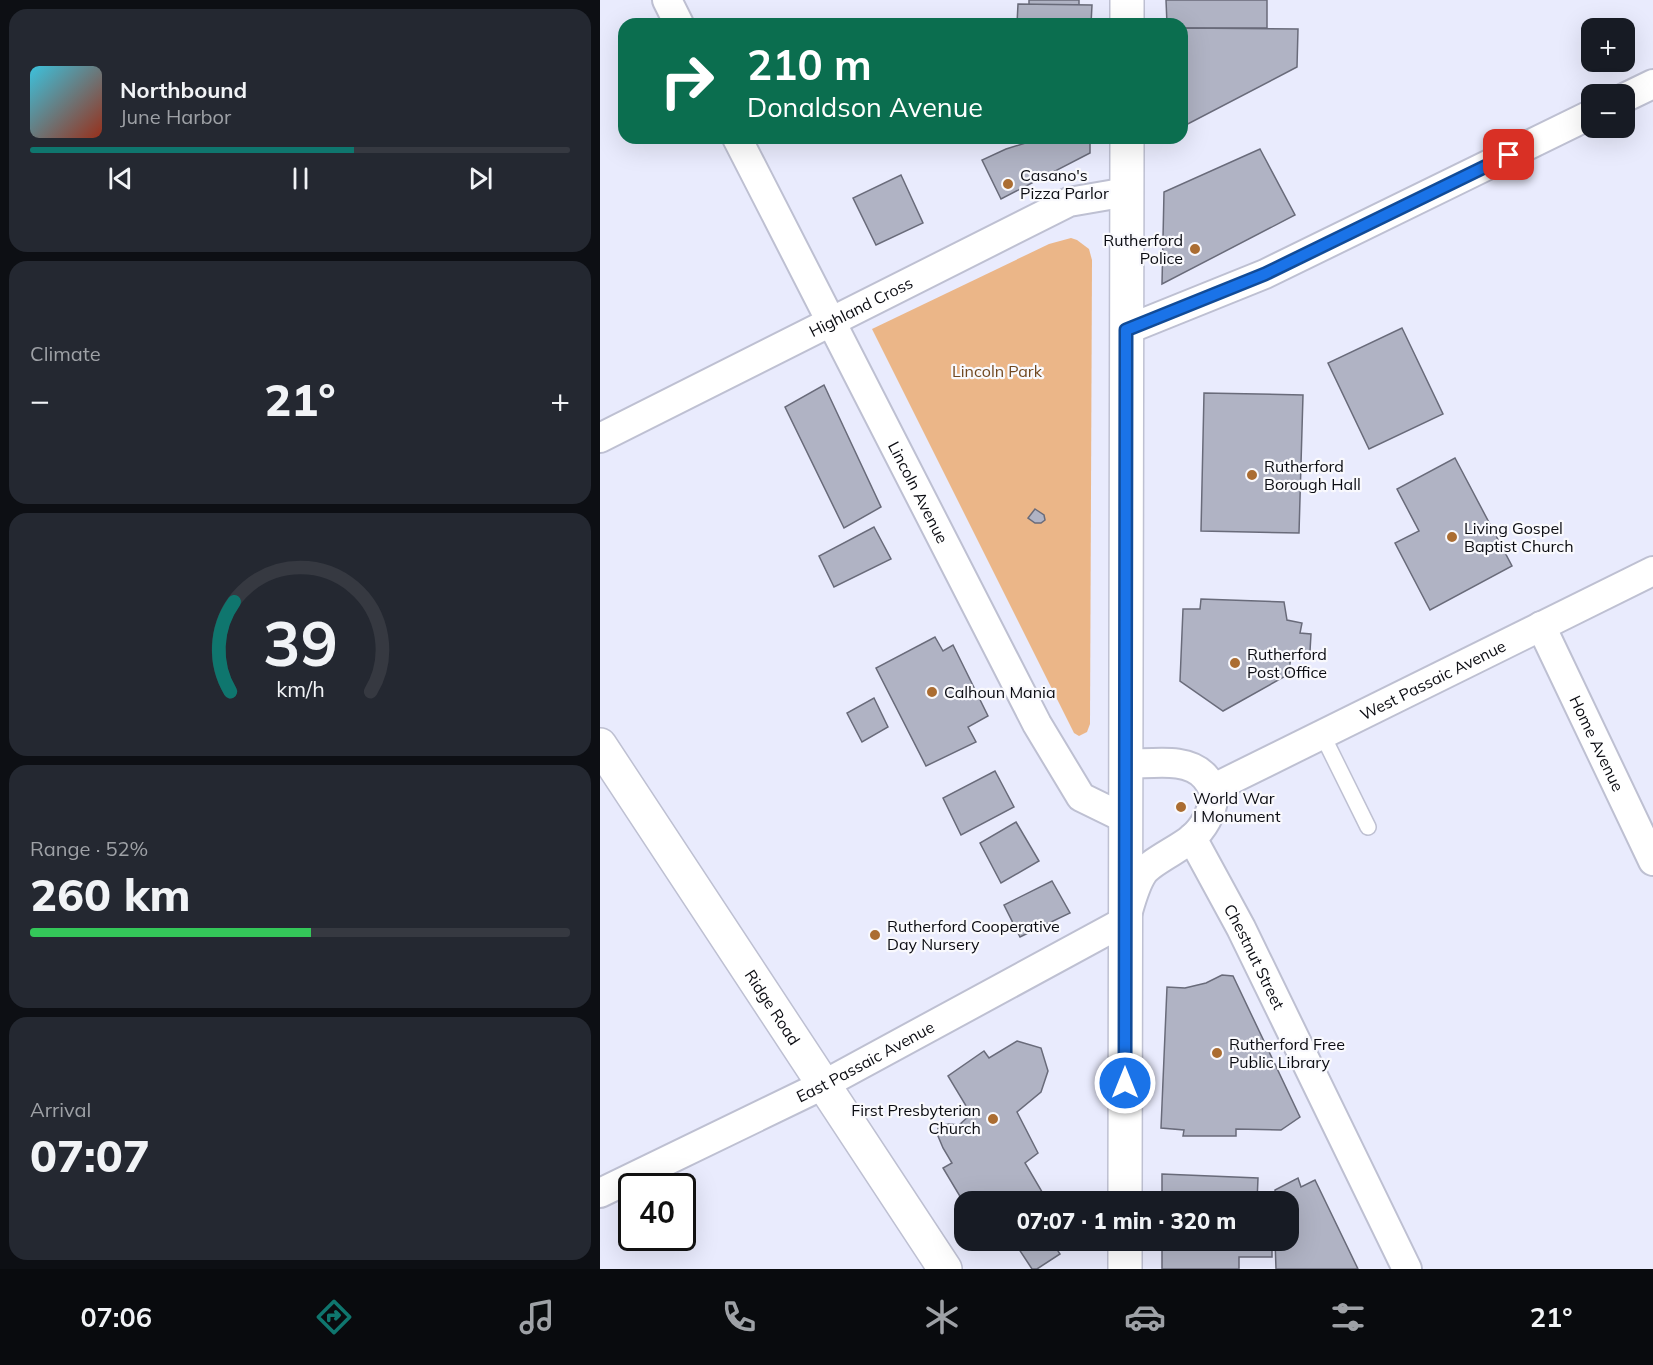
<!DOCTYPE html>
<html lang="en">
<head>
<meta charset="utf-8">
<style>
	:root { --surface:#171b24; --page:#242831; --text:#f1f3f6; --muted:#9ea1a6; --line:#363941; --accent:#0f766e }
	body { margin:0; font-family:Mulish,sans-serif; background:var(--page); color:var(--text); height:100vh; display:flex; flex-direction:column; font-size:22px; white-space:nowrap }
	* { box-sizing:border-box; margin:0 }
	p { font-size:20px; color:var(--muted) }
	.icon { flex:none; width:33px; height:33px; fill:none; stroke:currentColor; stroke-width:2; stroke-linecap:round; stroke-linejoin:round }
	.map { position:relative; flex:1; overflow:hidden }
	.panel { display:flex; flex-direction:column; gap:9px; padding:9px; background:#0d0f14; width:600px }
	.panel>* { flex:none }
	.banner { position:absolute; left:18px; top:18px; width:570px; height:126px; border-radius:18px; box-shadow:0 6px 24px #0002; background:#0b6e4f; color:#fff; overflow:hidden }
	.tools { position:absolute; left:981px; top:18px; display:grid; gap:12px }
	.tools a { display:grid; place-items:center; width:54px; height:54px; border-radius:12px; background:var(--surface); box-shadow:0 6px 24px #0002; font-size:30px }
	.speed { position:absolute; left:18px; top:1173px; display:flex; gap:12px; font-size:30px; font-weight:700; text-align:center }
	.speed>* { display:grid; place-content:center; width:78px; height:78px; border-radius:50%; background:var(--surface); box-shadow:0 6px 24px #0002; line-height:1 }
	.speed .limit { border:3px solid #111; border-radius:9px; background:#fff; color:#111 }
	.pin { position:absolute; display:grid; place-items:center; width:51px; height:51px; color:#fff; margin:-26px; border-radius:12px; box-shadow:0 3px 9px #0006 }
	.me { position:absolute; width:66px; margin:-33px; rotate:0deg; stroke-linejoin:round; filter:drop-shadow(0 0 4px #0008) }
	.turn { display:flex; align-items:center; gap:21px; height:126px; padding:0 30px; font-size:27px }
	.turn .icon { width:78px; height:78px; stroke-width:2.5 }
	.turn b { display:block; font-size:42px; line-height:51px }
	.big { font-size:45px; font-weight:800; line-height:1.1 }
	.panel .card { flex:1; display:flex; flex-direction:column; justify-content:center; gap:9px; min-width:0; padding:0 21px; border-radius:18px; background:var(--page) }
	.panel .dial { align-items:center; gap:0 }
	.dial svg { height:156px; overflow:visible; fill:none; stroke:var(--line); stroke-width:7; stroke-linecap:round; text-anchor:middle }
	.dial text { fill:var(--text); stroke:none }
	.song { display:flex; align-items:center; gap:18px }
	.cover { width:72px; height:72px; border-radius:9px; background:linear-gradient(135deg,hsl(190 70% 55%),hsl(10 70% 35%)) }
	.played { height:6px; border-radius:3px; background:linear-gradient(90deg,var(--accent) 60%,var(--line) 60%) }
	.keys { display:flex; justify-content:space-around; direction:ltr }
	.heat { display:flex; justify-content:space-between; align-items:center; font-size:33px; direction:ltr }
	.charge { height:9px; border-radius:4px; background:linear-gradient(90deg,#34c759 52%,var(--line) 0) }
	.trip { position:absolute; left:354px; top:1191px; width:345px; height:60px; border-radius:18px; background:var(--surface); box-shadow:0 6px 24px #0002; font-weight:800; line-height:60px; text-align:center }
	.menu { display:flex; height:96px; justify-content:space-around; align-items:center; background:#090b0e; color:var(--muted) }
	.menu .icon { width:42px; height:42px }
	.menu .selected { color:var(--accent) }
	.menu b { font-size:27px; color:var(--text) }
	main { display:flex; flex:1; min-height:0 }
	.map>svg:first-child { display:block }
</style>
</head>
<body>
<main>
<section class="panel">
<div class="card">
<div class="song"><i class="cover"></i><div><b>Northbound</b><p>June Harbor</p></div></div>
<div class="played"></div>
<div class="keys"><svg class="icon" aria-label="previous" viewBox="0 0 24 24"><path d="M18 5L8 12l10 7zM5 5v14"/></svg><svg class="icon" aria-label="pause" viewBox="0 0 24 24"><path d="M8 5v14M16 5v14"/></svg><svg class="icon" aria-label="next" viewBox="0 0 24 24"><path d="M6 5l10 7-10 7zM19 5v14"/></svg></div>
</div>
<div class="card"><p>Climate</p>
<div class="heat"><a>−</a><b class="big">21°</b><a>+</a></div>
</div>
<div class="card dial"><svg viewBox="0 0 100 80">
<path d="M14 69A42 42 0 1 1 86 69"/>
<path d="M14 69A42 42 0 0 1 16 23" stroke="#0f766e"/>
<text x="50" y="56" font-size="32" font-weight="700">39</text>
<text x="50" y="72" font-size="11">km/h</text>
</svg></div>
<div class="card"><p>Range · 52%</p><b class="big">260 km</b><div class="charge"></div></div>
<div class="card"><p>Arrival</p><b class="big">07:07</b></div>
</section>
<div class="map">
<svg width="1053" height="1269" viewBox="0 0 1053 1269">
	<rect width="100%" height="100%" fill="#e9ebfd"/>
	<polygon fill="#ebb688" points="471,238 477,240 489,249 492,260 490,724 487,732 479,736 474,733 272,329 449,244"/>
	<g fill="#b0b3c4" stroke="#696b7a" stroke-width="1.5">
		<rect x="429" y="0" width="50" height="5"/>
		<polygon points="566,0 667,0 667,28 582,28 582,24 567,24"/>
		<polygon points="418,4 492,5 491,24 417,24"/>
		<polygon points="582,28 698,29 697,67 582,127"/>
		<polygon points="431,138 490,138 490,153 401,199 382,160 406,149 432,141"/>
		<polygon points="660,149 695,215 562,284 564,192"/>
		<polygon points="301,175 323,223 276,245 253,198"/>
		<polygon points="802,328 843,414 769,449 728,363"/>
		<polygon points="224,385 281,507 244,528 185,407"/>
		<polygon points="604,393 703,395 699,533 601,531"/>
		<polygon points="855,458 912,566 830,610 795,543 819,531 797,489"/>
		<polygon points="435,509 444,515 445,520 441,523 435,523 428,518"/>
		<polygon points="274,527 291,559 234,587 219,556"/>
		<polygon points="601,599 684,602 687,620 702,623 700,633 711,634 710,651 691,653 689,674 623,711 580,681 583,609 600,609"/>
		<polygon points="335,637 343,651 353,645 388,716 368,727 376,742 326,766 276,668"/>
		<polygon points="274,698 288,727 262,742 247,713"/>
		<polygon points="395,771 414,807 361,835 343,798"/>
		<polygon points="416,822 439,861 401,883 380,843"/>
		<polygon points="452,881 470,913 420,937 404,905"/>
		<polygon points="622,975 633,976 700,1117 681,1130 636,1129 636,1136 583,1136 584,1130 561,1128 567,987 585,988 606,983"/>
		<polygon points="417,1041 441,1048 448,1071 441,1092 417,1112 438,1153 425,1163 448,1202 386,1202 381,1195 364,1203 343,1168 352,1163 343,1148 338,1136 338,1126 349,1124 359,1125 371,1114 348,1076 384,1051 389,1058"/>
		<polygon points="562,1174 658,1178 657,1202 562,1202"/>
		<polygon points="698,1178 701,1187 715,1180 758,1269 676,1269 675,1240 688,1240 688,1202 675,1202 675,1190"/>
		<polygon points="413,1240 451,1240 460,1254 437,1269 432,1269"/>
		<polygon points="562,1240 672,1240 672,1257 639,1257 639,1269 562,1269"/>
	</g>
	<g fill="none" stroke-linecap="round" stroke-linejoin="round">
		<g stroke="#bec0d2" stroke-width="18">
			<polyline id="service" points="722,734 768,827"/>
		</g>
		<g stroke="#bec0d2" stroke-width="32">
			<g id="minor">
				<polyline points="67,0 79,24"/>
				<polyline points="1024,98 1053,84"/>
				<path id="s1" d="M137,138l300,586 44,73 45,22"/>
				<polyline points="526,330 665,274 992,114"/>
				<path id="s2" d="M0,438l469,-236 58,-10"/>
				<path id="s3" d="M941,626l112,235"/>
				<path id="s4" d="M614,788l439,-217"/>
				<path id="s5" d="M592,838l49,90 166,341"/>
				<path id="s6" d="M0,1193l223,-108 302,-164c5,-15 9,-35 18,-48 7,-11 38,-25 49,-35 11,-9 20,-25 21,-39 1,-10 -1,-13 -7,-21 -17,-22 -55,-14 -79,-14"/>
			</g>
		</g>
		<g stroke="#bec0d2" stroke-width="36">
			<g id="tertiary">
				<polyline points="527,24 527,0"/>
				<path id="s7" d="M0,745l345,524"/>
				<polyline points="525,1202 527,138"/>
				<polyline points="525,1269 525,1240"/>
			</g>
		</g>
		<use href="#service" stroke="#fff" stroke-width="15"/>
		<use href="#minor" stroke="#fff" stroke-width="28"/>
		<use href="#tertiary" stroke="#fff" stroke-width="33"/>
	</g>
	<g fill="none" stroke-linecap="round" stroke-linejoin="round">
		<g stroke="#114b97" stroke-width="15">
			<polyline id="route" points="525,1083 526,330 665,274 909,155"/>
		</g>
		<use href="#route" stroke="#1a73e8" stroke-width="10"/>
	</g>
	<g fill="#ab6d32" stroke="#f9f9fd" stroke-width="2">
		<circle cx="408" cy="184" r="6"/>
		<circle cx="595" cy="249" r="6"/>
		<circle cx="652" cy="475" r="6"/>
		<circle cx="852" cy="537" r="6"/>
		<circle cx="635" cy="663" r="6"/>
		<circle cx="332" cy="692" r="6"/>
		<circle cx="581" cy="807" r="6"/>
		<circle cx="275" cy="935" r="6"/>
		<circle cx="617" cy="1053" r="6"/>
		<circle cx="393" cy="1119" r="6"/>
	</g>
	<g text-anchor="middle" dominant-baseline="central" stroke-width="4.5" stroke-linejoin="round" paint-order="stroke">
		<g font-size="16" fill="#0b0c12" stroke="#f9f9fd" text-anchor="start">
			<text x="420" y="175">Casano's<tspan x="420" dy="18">Pizza Parlor</tspan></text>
			<text x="583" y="240" text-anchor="end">Rutherford<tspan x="583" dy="18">Police</tspan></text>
			<text x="664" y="466">Rutherford<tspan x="664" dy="18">Borough Hall</tspan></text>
			<text x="864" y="528">Living Gospel<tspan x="864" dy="18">Baptist Church</tspan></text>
			<text x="647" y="654">Rutherford<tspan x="647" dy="18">Post Office</tspan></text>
			<text x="344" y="692">Calhoun Mania</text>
			<text x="593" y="798">World War<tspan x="593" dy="18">I Monument</tspan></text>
			<text x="287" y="926">Rutherford Cooperative<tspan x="287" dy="18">Day Nursery</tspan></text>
			<text x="629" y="1044">Rutherford Free<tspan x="629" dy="18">Public Library</tspan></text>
			<text x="381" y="1110" text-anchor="end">First Presbyterian<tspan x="381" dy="18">Church</tspan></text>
		</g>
		<g font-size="16" fill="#0b0c12" stroke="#f9f9fd">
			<text stroke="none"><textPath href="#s2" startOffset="292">Highland Cross</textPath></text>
			<text stroke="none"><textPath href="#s1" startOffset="398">Lincoln Avenue</textPath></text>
			<text stroke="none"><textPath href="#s4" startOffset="244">West Passaic Avenue</textPath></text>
			<text stroke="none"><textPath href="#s3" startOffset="130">Home Avenue</textPath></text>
			<text stroke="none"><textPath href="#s5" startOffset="134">Chestnut Street</textPath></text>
			<text stroke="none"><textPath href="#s7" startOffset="314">Ridge Road</textPath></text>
			<text stroke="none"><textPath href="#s6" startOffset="296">East Passaic Avenue</textPath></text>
		</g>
		<g font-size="16" fill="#70471f" stroke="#f9f9fd">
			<text x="397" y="371">Lincoln Park</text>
		</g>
	</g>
</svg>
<div class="tools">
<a>+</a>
<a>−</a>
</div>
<div class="speed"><div class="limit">40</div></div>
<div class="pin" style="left:909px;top:155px;background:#d93025"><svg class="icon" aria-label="arrive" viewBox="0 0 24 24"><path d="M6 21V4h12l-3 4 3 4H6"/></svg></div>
<svg class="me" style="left:525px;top:1083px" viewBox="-20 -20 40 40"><circle r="17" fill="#1a73e8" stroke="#fff" stroke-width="3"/><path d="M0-11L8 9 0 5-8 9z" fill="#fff"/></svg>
<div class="trip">07:07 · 1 min · 320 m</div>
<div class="banner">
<div class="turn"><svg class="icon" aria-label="right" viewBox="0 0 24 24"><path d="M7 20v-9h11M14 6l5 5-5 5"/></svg><div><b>210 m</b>Donaldson Avenue</div></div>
</div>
</div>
</main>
<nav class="menu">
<b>07:06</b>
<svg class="icon selected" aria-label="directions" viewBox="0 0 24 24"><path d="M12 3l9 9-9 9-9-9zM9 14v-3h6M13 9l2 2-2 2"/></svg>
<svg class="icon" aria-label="music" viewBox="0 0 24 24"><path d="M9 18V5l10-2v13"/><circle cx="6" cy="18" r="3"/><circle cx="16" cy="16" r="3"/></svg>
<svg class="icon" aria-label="phone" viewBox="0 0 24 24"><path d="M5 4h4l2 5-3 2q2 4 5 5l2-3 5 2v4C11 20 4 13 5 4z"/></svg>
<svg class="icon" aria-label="climate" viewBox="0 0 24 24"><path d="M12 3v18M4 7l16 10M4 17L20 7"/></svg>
<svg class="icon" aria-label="car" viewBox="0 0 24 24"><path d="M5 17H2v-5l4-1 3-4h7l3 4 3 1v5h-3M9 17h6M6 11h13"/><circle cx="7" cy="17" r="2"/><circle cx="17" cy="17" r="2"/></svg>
<svg class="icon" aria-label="filters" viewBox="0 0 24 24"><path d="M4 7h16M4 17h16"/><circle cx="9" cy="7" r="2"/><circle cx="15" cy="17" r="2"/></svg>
<b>21°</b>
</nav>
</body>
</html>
